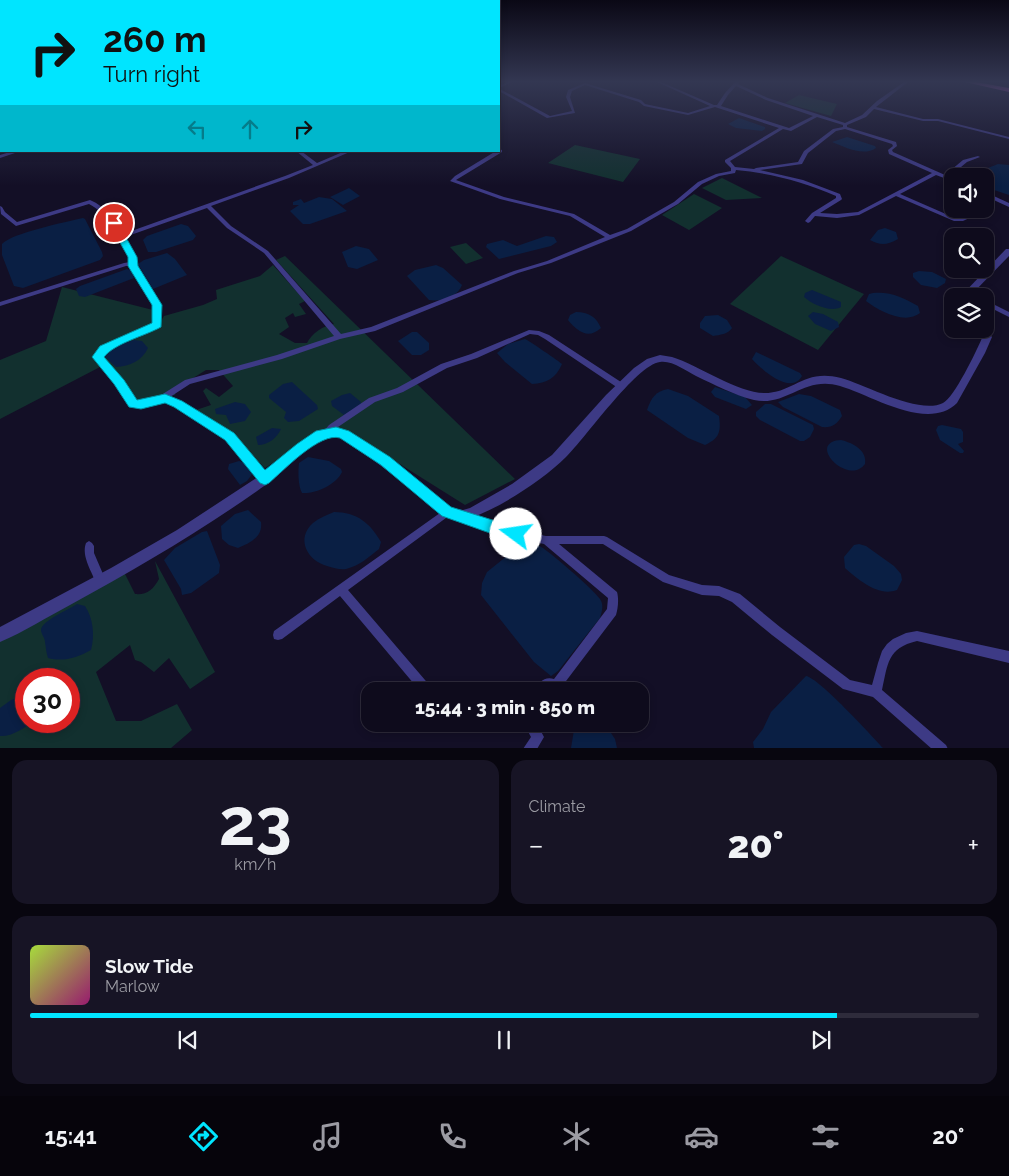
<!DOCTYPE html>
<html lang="en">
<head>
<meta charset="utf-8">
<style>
	:root { --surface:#0e0b1c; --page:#171425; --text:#f1f3f6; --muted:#9b9ba3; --line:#2e2b3b; --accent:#00e5ff }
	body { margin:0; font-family:Raleway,sans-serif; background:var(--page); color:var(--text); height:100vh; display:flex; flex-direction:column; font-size:19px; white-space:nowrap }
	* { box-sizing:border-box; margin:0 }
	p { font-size:16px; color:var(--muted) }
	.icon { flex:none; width:28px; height:28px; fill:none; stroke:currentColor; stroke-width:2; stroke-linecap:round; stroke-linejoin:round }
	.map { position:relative; height:748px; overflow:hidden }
	.side { display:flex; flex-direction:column; gap:12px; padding:12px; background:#08060f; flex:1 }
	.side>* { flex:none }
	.banner { position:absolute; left:0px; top:0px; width:500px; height:152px; box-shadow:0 2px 8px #0003,0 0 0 1px var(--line); background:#00e5ff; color:#111; overflow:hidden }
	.buttons { position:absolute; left:944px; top:168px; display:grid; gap:10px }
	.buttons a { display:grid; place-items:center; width:50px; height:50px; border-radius:10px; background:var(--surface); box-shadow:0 2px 8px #0003,0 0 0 1px var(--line); font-size:25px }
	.speed { position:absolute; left:15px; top:668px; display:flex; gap:10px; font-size:25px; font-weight:700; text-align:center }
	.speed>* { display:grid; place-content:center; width:65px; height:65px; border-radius:50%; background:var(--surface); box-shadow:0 2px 8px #0003,0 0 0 1px var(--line); line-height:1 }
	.speed .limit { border:8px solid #d22; background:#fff; color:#111 }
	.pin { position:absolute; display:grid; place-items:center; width:42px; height:42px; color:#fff; margin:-21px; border:2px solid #fff; border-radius:50%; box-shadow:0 1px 5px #0007 }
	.me { position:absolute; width:55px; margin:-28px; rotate:284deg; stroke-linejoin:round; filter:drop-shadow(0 0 4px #0008) }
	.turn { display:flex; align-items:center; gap:18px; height:105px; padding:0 20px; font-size:22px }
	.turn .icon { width:65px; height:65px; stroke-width:2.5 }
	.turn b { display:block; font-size:35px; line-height:42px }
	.lanes { display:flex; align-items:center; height:48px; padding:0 20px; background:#0003; justify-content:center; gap:25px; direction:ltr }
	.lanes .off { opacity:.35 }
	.big { font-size:38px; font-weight:800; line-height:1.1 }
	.side .tile { flex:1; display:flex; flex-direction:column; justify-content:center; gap:8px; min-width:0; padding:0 18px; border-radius:15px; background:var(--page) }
	.side .dial { align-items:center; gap:0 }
	.dial b { font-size:65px; line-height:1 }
	.song { display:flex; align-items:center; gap:15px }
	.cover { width:60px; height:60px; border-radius:8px; background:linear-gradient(135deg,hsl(80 70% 55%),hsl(320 70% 35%)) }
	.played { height:5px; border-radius:2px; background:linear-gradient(90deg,var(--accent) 85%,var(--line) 85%) }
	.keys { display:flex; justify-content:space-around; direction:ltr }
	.heat { display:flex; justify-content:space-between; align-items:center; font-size:28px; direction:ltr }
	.side .tiles { flex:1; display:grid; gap:12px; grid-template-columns:1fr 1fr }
	.tile:last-child { grid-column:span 2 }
	.trip { position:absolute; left:361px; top:682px; width:288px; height:50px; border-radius:15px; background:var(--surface); box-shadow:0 2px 8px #0003,0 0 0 1px var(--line); font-weight:800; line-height:50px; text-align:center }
	.tab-bar { display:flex; height:80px; justify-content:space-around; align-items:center; background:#06040b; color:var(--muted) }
	.tab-bar .icon { width:35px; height:35px }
	.tab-bar .active { color:var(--accent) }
	.tab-bar b { font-size:22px; color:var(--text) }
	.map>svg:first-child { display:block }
</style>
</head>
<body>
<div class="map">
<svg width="1009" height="749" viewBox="0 0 1009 749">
	<rect width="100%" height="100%" fill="#130f26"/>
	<g fill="#12302f" fill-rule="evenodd">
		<polygon points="799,95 837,104 831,116 785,103"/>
		<polygon points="575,145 640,159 623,182 548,163"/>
		<polygon points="722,178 762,198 726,200 702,188"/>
		<polygon points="694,194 722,208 689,230 662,215"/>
		<polygon points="466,243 483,258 466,264 450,247"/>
		<path d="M285,256l230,223 -50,26 -86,-54 -41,-21 -18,2 -55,36 -30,-29 -39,-29 15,-5 -8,-14 3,-3 13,9 14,-11 -14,-16h-13l-29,18 -2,7 -36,7 -38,-46 3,-6 54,-24 6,-10 39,-11 14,-6 -1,-9 44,-14 13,-11 32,36 -6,3 7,10 -11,3 -2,-4 -8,5 4,9 -10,7 16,9h12c4,-9 17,-18 27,-19l-58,-64z"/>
		<polygon points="781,256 864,294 818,350 730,304"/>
		<polygon points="62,287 153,310 151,326 96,353 100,367 0,419 0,360 46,341"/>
		<path d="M155,561l60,111 -25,17 -21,-31 -15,14 -13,-10 -6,-2 -5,-15 -34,27 20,49h25l36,-17 15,26 -21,18 -171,1v-111l124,-66 11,22c12,1 18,-4 24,-15zM26,679h43v42h-43z"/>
	</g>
	<g fill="#0a1f44">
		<polygon points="739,118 765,127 765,129 762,131 736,128 728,124"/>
		<path d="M847,137l28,9 1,2c-13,9 -31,-1 -44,-6z"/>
		<polygon points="998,164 1009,165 1009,195 985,187 985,176 968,176"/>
		<polygon points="349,188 360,196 343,205 330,197"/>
		<polygon points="319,197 332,199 347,211 310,224 303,224 290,211 299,205 293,205 293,202 301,199 304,203"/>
		<path d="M83,218l2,1 17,33 1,4 -3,4 -77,28 -9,-2 -12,-31v-11c10,-11 64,-22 81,-26z"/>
		<polygon points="181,224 188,226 196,236 193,240 156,252 148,252 143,240 147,236"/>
		<path d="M885,228l11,4 2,7c-11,6 -17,7 -28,1l8,-10z"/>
		<polygon points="546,236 554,237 557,242 551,246 499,259 486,247 487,244 503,240 517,246"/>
		<polygon points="356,246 369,249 378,260 357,269 348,267 342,252"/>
		<polygon points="167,253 175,259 187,275 153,289 138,264 144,260"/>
		<path d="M436,265l7,3 19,17c-4,12 -22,17 -33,15l-22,-24 8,-6z"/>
		<polygon points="127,269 132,271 134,278 85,297 79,296 76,289 80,286"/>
		<polygon points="919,271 932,272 946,279 945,283 937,288 921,285 913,277 913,273"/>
		<path d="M812,290l29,12v5c-11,6 -29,-3 -37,-10l1,-4z"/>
		<path d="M873,293c17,-2 31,5 45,13l2,7c-15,12 -41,-2 -54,-12l3,-7z"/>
		<path d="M576,312c13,0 20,5 25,16 -13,12 -24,3 -33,-8l2,-5z"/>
		<polygon points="813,312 823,314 838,322 839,327 831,331 815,324 808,316"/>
		<path d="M718,315l9,5 5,8c-4,6 -12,7 -19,8l-13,-8v-5l5,-7z"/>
		<polygon points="412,332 417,332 429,343 429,350 421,355 412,355 398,341"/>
		<path d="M525,339c3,1 35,23 37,25 -6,14 -15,19 -30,20l-27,-22 -8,-9 11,-9z"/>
		<path d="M134,340l8,1 6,7c-6,13 -18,18 -32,19l-12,-11 14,-11z"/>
		<path d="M756,352l44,21 2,3c-11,20 -41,-7 -50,-17z"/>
		<polygon points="292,382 317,405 318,409 299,421 288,422 284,418 286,412 269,398 269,395 283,384"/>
		<polygon points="715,387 745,397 752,405 746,409 715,397 711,392"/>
		<path d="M668,389l20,7 31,20c2,15 1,22 -14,29l-17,-7 -41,-28c4,-12 9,-19 21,-21z"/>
		<polygon points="350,393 361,402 361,405 344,415 332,406 331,401 342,395"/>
		<path d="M799,394l12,2 29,14 2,6c-5,8 -10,12 -20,11l-39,-20 -5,-5z"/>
		<polygon points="235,402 245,404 251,412 245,421 230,424 226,415 216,414 215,409"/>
		<polygon points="765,404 771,404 813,425 814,429 810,437 804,441 800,441 760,420 756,416 756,412"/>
		<polygon points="942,425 961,429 963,432 963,442 958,444 964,451 963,453 960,453 940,440 936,430 938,426"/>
		<path d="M272,428l9,1c-4,9 -13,16 -23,16l-2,-8z"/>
		<path d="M841,440c12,3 26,10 24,24 -17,23 -60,-22 -24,-24z"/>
		<path d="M308,457l21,4 12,8 1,3c-6,13 -27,22 -40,21 -4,-7 -4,-22 -3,-30z"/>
		<polygon points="239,461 243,462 253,473 247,481 240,485 228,469 229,464"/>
		<path d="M248,510l13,12c2,15 -11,21 -23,26l-9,-3 -7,-6 -1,-13 14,-12z"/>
		<path d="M334,512c23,0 36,11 47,30l-2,7c-10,8 -20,17 -33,20 -6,1 -12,-1 -19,-3 -19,-5 -32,-27 -14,-43 6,-5 14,-8 21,-11z"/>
		<polygon points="207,531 220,565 219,573 191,593 182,595 181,589 164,560 175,548 202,532"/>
		<path d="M522,544c5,0 11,-1 16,1 9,4 56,45 62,54 4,6 2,12 0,19l-42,53 -7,5 -17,-14 -53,-67 1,-12 5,-11z"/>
		<path d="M859,544l7,2 28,20 7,8 1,6 -5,10c-19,7 -38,-10 -52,-22l-1,-11 10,-12z"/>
		<path d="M77,604l8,2c8,12 10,29 6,44 -14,8 -28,12 -43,8 -2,-6 -2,-10 -3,-16 0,-4 -4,-8 -4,-12 0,-9 29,-21 36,-26z"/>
		<path d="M806,676c13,2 65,59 77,72h-129l-1,-6 10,-13 8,-17z"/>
		<path d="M26,695v26h7c-8,7 -22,16 -33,15v-28l11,-8z"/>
		<polygon points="581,724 605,724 615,739 617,748 571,748 574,730"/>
	</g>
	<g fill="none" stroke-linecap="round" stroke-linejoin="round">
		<g fill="#3d3a85" fill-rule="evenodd">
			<polygon points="508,82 512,82 499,88 499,86"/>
			<path d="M657,82h4l53,23h3l8,-12 10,-11h4l-1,2 30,14 77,25 17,-8 15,-14 27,-19h4l-32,25 47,12h15l71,18v2l-71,-18h-15l-49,-12 -8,8 -19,8v2l49,15 1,4 -5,4 1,2 52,23 18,-15 15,-4 2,1 -13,5 -18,15 3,1v3l-16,-6 -36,19 55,24c11,1 19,-9 30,-9v-1l2,1 -1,1 -23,11h-9l-58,-25 -37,19 -22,3 -22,-2 -5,6 -2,1 -3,-2 7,-8 24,-15v-2c-32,-14 -66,-23 -100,-26l-1,3 -16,3 -17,8 -24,20 -47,27 -80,32 -33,10 -143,58 -35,8 -58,20 -92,25 -20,13 11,5 51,33 36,41 1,3 -1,3 -3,1 -3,-1 -36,-43 -51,-33 -11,-5c-29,9 -27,11 -47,-14l-1,-3 -21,-24 -1,-2 7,-11 8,-5 41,-15 5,-4 -1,-18 -24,-39h-4l-126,40v-4l124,-39 6,-1c-2,-19 -23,-49 -41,-58l-73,22 -15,-12 -1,-8 2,1 3,5 12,10 73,-22c16,7 25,19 33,34l162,-58 28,-11 -17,-14h5l16,12 28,-12h7l-63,27 -78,28 20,20 37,25 73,83 30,-7 143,-56 33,-10 58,-24 -35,-21 -70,-17 -50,-18 5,-5 41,-25h3v-2l3,1v2l-46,28 48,17 70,17 36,21 17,-6 47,-27 24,-20 18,-8 15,-3v-3l-6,-6v-2l54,-32 -64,-21 -27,8 -44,-9 -5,-4 -54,-17 -13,6 -2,6 5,16 -28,5 -48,-27v-2h1l50,27 22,-5 -6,-14 2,-7 17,-7 56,17 4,4 43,9 22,-7zM736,86l30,14 47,16 -24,12 -68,-22 7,-11zM817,117l26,8v2l-10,2 -29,22 -6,11 -42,6 -2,1 -19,-2 -5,-6 53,-32 8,2zM845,129l47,15 1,2 -5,4 1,4 43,19 -74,39 -21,2 -17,-1 21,-13 1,-1 -2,-5 -37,-14 -43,-10 42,-6 6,-11 28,-22zM207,208l20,20 37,25 70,83 -57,19 -92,25 -27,17 -17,5 -4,-1 -13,-17 -1,-3 -21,-23c1,-3 3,-5 5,-7 13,-13 41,-12 54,-27l-1,-19 -24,-39 -1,-9 -10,-20z"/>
			<rect x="0" y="102" width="1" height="2"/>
			<polygon points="13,151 21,151 0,158 0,155"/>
			<polygon points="985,192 1009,203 1009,207 985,196"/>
			<polygon points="985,300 1009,312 1009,317 985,305"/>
			<path d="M529,330l10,1 10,4 75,49 1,2 -1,2h-6l-73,-49 -7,-4 -8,-1 -53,24 -30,10 -44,24 -28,10 -40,27c-4,4 -6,7 -11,5l-1,-2 6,-7 40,-27 28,-10 44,-24 30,-10z"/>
			<polygon points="447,508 450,509 452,512 450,515 348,590 431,687 433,691 420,691 340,596 282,639 278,640 274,639 273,635 274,631"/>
			<path d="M458,512l43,15 45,9h58l3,1 62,38 33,10 17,1 21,8 40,33 70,53 22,5 6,-22 4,-12 5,-7 6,-5 13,-6 11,-2 92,20v12l-92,-22c-30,7 -29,23 -35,49l64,55 2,4h-16l-59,-52 -30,-8 -71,-54 -40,-33 -13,-6 -17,-1 -39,-13 -60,-38h-44l58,48c2,7 1,16 -1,23l-56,74 -4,2 -6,-2 -2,2h-13c3,-8 9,-15 19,-12l53,-70 1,-11 -64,-54 -43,-9 -46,-16 -2,-3 2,-3z"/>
			<path d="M89,541l3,2 2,3v7l12,28 -1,4 -4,1 -4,-1c-5,-13 -16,-29 -11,-42z"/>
			<polygon points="524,724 537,724 544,737 537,749 523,749 531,737"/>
		</g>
		<g fill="#3d3a85" fill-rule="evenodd">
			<polygon points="1006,249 1009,249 1009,256 970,296 961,296"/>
			<path d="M973,329c8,0 13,0 19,8l-7,16 -28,50c-29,29 -86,-8 -117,-17 -36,-11 -53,21 -86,14 -20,-5 -39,-15 -58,-24 -10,-5 -24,-16 -36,-14 -24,3 -75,77 -94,95 -22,22 -62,48 -90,59 -11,5 -21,6 -32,0 -11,-5 -21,-17 -31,-25 -19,-15 -37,-30 -58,-43 -8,-5 -16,-13 -25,-12 -18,4 -47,37 -63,48 -63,45 -129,84 -197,121 -23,12 -46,27 -70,37v-15l111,-59 66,-38 84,-55 48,-39 18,-8h9l12,4 41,26 62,50 12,2 7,-2 42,-24 40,-29 54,-60 28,-27 13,-9 13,-4 12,2c26,8 66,36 92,36 30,0 40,-25 77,-15 25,7 78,37 102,25 11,-5 34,-53 39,-65z"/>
		</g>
		<polygon fill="#e055d1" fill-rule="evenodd" points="965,82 976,82 1009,88 1009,92"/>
	</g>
	<linearGradient id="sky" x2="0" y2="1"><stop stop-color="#0a0815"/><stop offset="0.44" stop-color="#333752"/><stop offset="1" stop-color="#333752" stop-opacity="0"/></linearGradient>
	<rect width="1009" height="186" fill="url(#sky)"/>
	<path fill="#00e5ff" stroke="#0095a6" d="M111,221l7,2 19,34 1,9 24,39 -1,22c-16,9 -46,16 -57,30l20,23 13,20 28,-6 17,7 52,32 31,37 32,-26 19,-13 20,-4 13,4 41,26 61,50 70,22 2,5 -2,4 -5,2 -15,-3 -59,-21 -61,-51 -41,-27c-20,-6 -56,32 -71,45l-4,2 -5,-2 -35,-43 -51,-33 -9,-4 -24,6 -12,-2 -15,-23 -22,-27 8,-11 52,-23v-18l-24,-39v-9l-19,-34z"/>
</svg>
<div class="buttons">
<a><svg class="icon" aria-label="sound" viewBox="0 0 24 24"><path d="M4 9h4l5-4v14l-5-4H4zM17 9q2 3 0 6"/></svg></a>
<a><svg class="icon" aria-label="search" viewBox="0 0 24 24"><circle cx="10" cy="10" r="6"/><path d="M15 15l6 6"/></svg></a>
<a><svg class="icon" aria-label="layers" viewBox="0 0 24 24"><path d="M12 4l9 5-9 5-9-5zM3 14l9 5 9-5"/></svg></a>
</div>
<div class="speed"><div class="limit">30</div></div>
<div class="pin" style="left:114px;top:223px;background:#d93025"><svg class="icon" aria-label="arrive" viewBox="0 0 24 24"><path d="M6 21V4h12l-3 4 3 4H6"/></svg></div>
<svg class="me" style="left:516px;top:534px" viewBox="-20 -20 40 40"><circle r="19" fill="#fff"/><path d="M0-13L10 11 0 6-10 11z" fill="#00e5ff"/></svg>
<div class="trip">15:44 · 3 min · 850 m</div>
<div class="banner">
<div class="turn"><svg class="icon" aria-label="right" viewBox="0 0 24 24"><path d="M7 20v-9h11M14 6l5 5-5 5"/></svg><div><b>260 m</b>Turn right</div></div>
<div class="lanes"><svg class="icon off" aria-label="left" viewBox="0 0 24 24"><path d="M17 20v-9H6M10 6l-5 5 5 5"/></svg><svg class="icon off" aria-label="ahead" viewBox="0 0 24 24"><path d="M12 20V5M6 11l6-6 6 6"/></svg><svg class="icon" aria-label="right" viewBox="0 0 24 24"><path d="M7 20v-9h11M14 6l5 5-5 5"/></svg></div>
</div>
</div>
<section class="side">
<div class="tiles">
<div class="tile dial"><b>23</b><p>km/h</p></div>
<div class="tile"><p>Climate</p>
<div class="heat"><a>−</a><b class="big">20°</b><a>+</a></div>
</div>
<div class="tile">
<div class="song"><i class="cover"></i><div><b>Slow Tide</b><p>Marlow</p></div></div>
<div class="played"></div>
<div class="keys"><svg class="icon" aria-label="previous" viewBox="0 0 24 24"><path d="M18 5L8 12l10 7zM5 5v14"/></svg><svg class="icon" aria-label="pause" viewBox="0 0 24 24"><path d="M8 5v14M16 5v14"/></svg><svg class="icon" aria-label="next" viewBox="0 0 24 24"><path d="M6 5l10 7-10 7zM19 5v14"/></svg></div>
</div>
</div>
</section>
<nav class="tab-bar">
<b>15:41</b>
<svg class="icon active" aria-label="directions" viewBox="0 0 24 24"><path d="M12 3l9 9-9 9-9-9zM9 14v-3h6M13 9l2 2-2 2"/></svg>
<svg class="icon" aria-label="music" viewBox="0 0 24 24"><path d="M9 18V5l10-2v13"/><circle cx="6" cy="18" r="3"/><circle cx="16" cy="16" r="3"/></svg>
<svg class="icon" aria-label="phone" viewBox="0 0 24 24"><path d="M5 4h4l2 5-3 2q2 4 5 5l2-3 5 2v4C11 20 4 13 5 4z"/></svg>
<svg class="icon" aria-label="climate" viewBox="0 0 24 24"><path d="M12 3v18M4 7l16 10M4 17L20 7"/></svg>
<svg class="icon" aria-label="car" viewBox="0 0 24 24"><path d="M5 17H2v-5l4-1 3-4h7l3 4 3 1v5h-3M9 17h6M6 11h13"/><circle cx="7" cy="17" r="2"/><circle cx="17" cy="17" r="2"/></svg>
<svg class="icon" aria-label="filters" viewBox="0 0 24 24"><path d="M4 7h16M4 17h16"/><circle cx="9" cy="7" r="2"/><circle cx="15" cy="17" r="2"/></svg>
<b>20°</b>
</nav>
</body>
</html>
